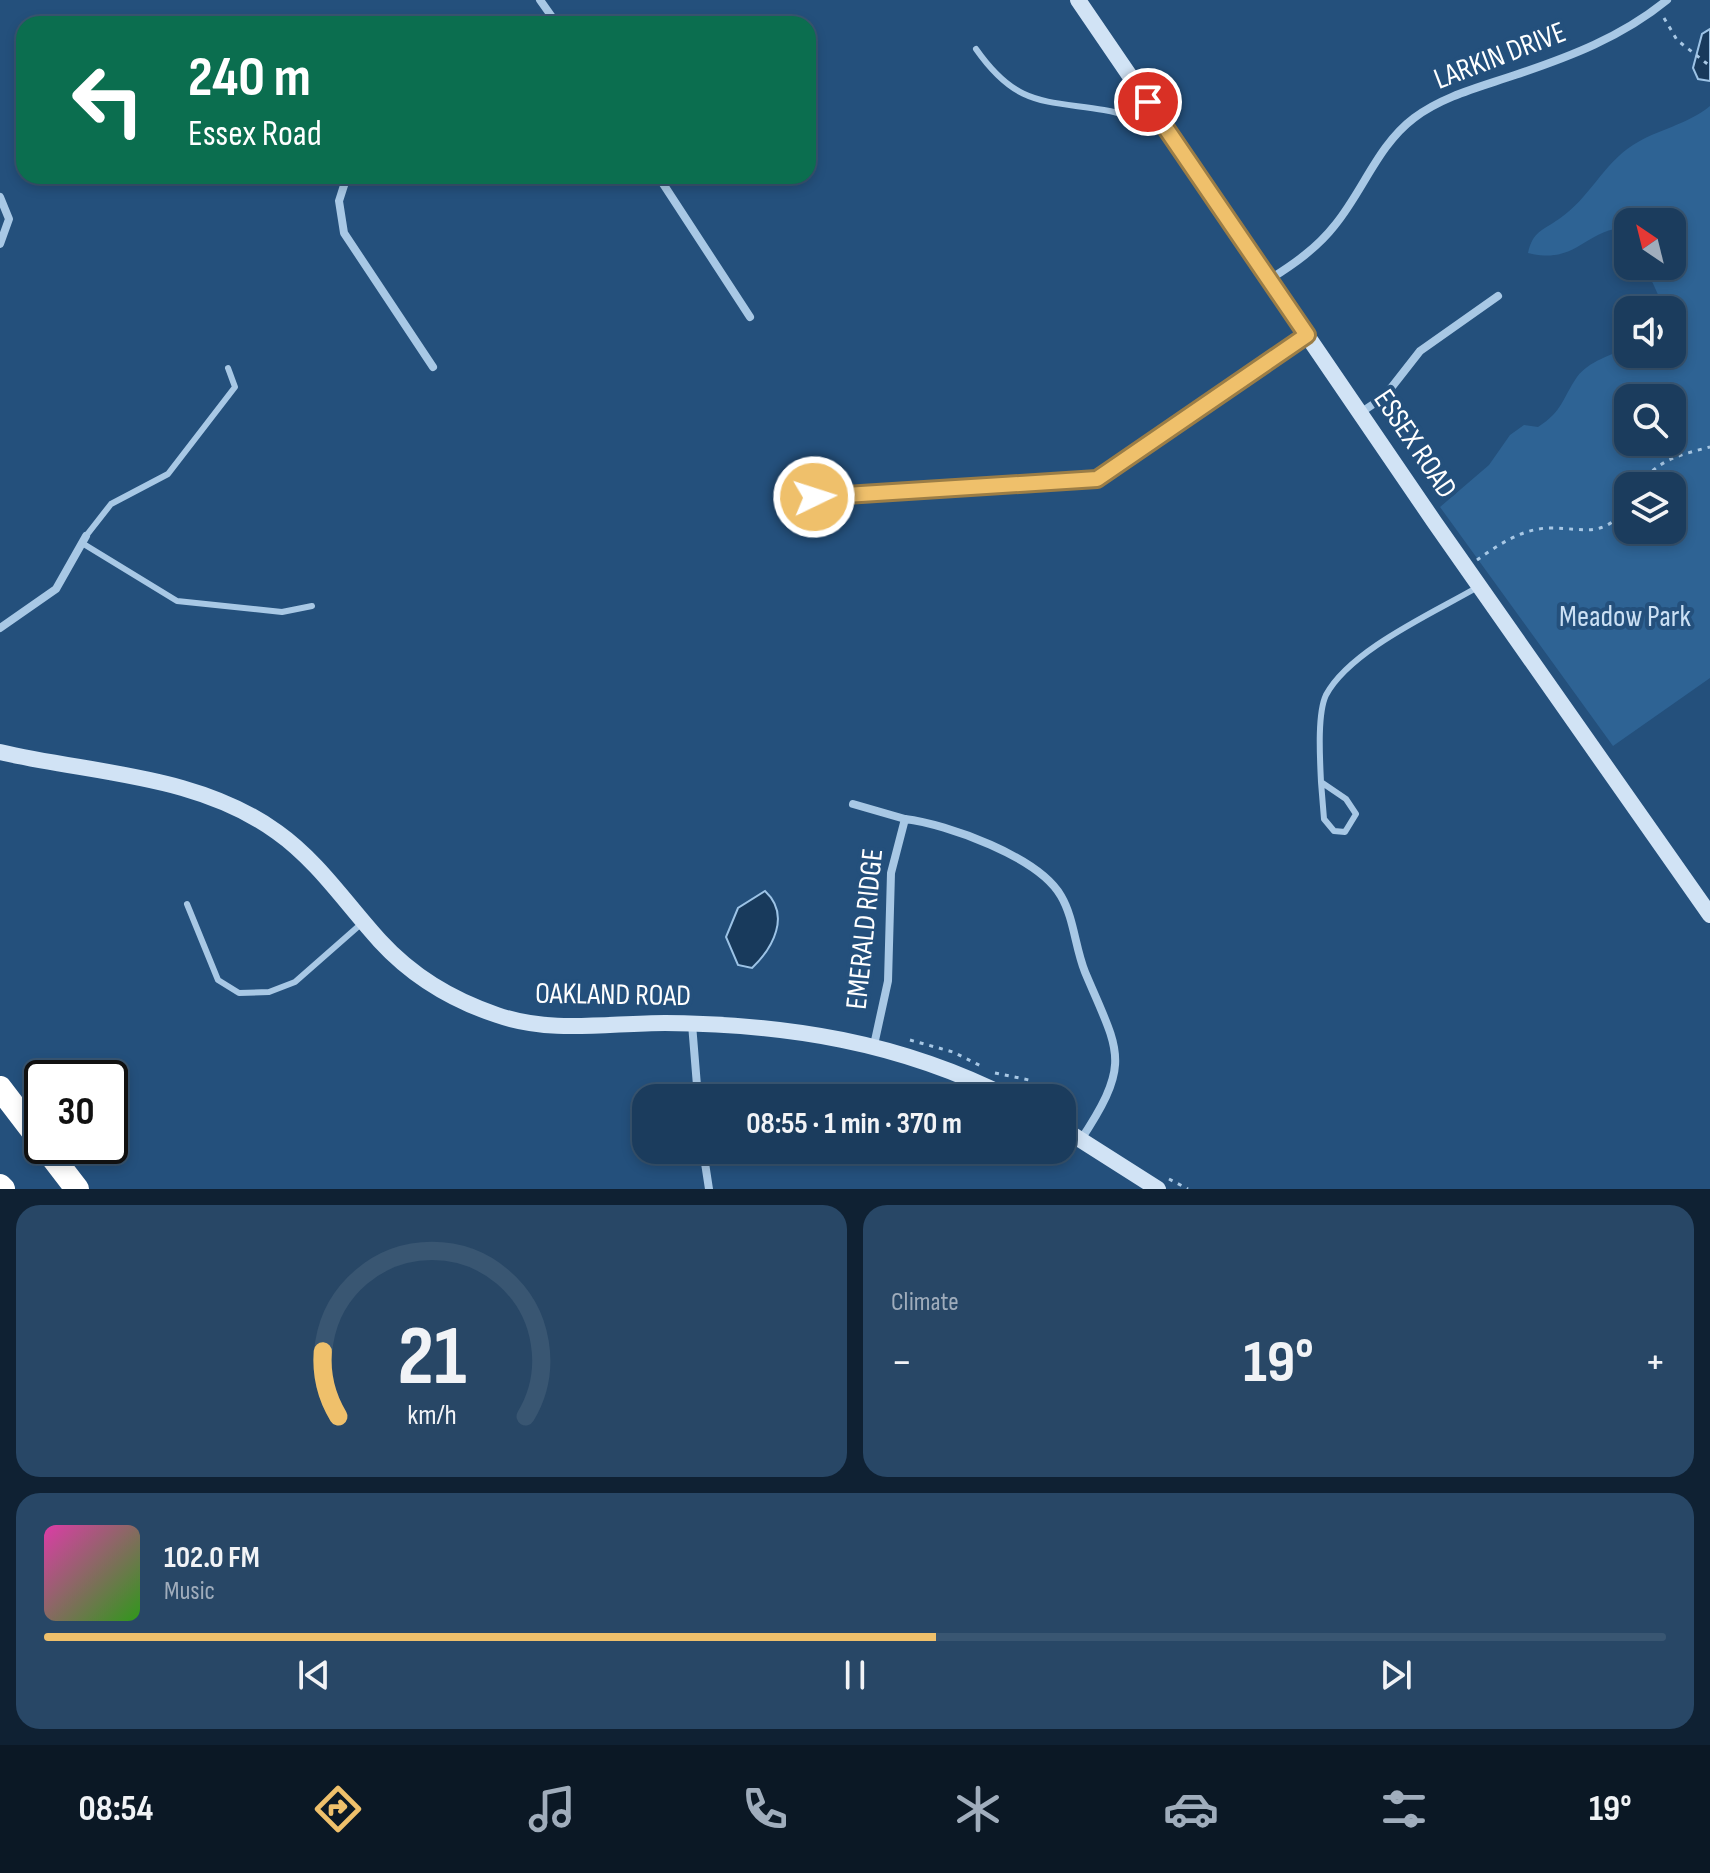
<!DOCTYPE html>
<html lang="en">
<head>
<meta charset="utf-8">
<style>
	:root { --surface:#1b3c5d; --page:#284766; --text:#f1f3f6; --muted:#a0adbc; --line:#395672; --accent:#efc06b }
	body { margin:0; font-family:"Sofia Sans Condensed",sans-serif; background:var(--page); color:var(--text); height:100vh; display:flex; flex-direction:column; font-size:30px; white-space:nowrap }
	* { box-sizing:border-box; margin:0 }
	p { font-size:26px; color:var(--muted) }
	.icon { flex:none; width:44px; height:44px; fill:none; stroke:currentColor; stroke-width:2; stroke-linecap:round; stroke-linejoin:round }
	.map { position:relative; height:1189px; overflow:hidden }
	.sheet { display:flex; flex-direction:column; gap:16px; padding:16px; background:#0f2133; flex:1 }
	.sheet>* { flex:none }
	.top-card { position:absolute; left:16px; top:16px; width:800px; height:168px; border-radius:24px; box-shadow:0 4px 12px #0003,0 0 0 2px var(--line); background:#0b6e4f; color:#fff; overflow:hidden }
	.needle { width:52px; rotate:325deg }
	.buttons { position:absolute; left:1614px; top:208px; display:grid; gap:16px }
	.buttons a { display:grid; place-items:center; width:72px; height:72px; border-radius:16px; background:var(--surface); box-shadow:0 4px 12px #0003,0 0 0 2px var(--line); font-size:40px }
	.speed { position:absolute; left:24px; top:1060px; display:flex; gap:16px; font-size:40px; font-weight:700; text-align:center }
	.speed>* { display:grid; place-content:center; width:104px; height:104px; border-radius:50%; background:var(--surface); box-shadow:0 4px 12px #0003,0 0 0 2px var(--line); line-height:1 }
	.speed .limit { border:4px solid #111; border-radius:12px; background:#fff; color:#111 }
	.pin { position:absolute; display:grid; place-items:center; width:68px; height:68px; color:#fff; margin:-34px; border:4px solid #fff; border-radius:50%; box-shadow:0 2px 8px #0007 }
	.me { position:absolute; width:88px; margin:-44px; rotate:86deg; stroke-linejoin:round; filter:drop-shadow(0 0 6px #0008) }
	.turn { display:flex; align-items:center; gap:28px; height:168px; padding:0 40px; font-size:36px }
	.turn .icon { width:104px; height:104px; stroke-width:2.5 }
	.turn b { display:block; font-size:56px; line-height:68px }
	.big { font-size:60px; font-weight:700; line-height:1.1 }
	.sheet .card { flex:1; display:flex; flex-direction:column; justify-content:center; gap:12px; min-width:0; padding:0 28px; border-radius:24px; background:var(--page) }
	.sheet .dial { align-items:center; gap:0 }
	.dial svg { height:208px; overflow:visible; fill:none; stroke:var(--line); stroke-width:7; stroke-linecap:round; text-anchor:middle }
	.dial text { fill:var(--text); stroke:none }
	.song { display:flex; align-items:center; gap:24px }
	.cover { width:96px; height:96px; border-radius:12px; background:linear-gradient(135deg,hsl(320 70% 55%),hsl(110 70% 35%)) }
	.played { height:8px; border-radius:4px; background:linear-gradient(90deg,var(--accent) 55%,var(--line) 55%) }
	.keys { display:flex; justify-content:space-around; direction:ltr }
	.heat { display:flex; justify-content:space-between; align-items:center; font-size:44px; direction:ltr }
	.sheet .tiles { flex:1; display:grid; gap:16px; grid-template-columns:1fr 1fr }
	.card:last-child { grid-column:span 2 }
	.trip { position:absolute; left:632px; top:1084px; width:444px; height:80px; border-radius:24px; background:var(--surface); box-shadow:0 4px 12px #0003,0 0 0 2px var(--line); font-weight:700; line-height:80px; text-align:center }
	.menu { display:flex; height:128px; justify-content:space-around; align-items:center; background:#0b1825; color:var(--muted) }
	.menu .icon { width:56px; height:56px }
	.menu .selected { color:var(--accent) }
	.menu b { font-size:36px; color:var(--text) }
	.map>svg:first-child { display:block }
</style>
</head>
<body>
<div class="map">
<svg width="1710" height="1189" viewBox="0 0 1710 1189">
	<rect width="100%" height="100%" fill="#24507c"/>
	<path fill="#2e6394" fill-rule="evenodd" d="M1710,106v572l-97,68 -173,-239 49,-42 21,-30 14,-10 14,2c25,-16 24,-28 39,-50 12,-16 34,-22 51,-29v6h44v-44h-7l-20,-44h27v-44h-44v5c-46,3 -50,38 -100,26 5,-22 14,-22 31,-34 30,-20 44,-55 74,-74 25,-16 54,-20 77,-39zM1672,398v44h-44v-44zM1672,486v44h-44v-44z"/>
	<g fill="#183a5c" stroke="#9cc3e6" stroke-width="2">
		<polygon points="1710,29 1710,81 1698,79 1693,68 1702,34"/>
		<path d="M765,891c26,24 8,57 -13,77l-14,-3 -12,-28 12,-29z"/>
	</g>
	<g fill="none" stroke-linecap="round" stroke-linejoin="round">
		<g stroke="#a8c8e5" stroke-width="3" stroke-dasharray="4 6" stroke-linecap="butt">
			<polyline points="1664,18 1677,40 1710,66"/>
			<path d="M1640,486c15,-26 43,-32 70,-39"/>
			<path d="M1477,560c21,-15 46,-32 73,-32 36,0 51,11 78,-21"/>
			<polyline points="910,1040 953,1052 981,1066"/>
			<polyline points="995,1073 1029,1080 1050,1098"/>
			<polyline points="1169,1179 1188,1189"/>
		</g>
		<g stroke="#a8c8e5" stroke-width="6">
			<path d="M976,49c40,57 66,51 128,61 18,3 36,10 54,15"/>
			<polyline points="86,536 111,504 168,474 235,387 228,368"/>
			<polyline points="82,543 177,601 282,612 312,606"/>
			<path d="M1321,782l3,37 10,12 11,1 11,-18 -10,-15 -25,-17c-1,-22 -4,-68 5,-87 24,-45 107,-82 150,-107"/>
			<polyline points="187,904 218,980 239,993 269,992 295,982 361,924"/>
		</g>
		<g stroke="#a8c8e5" stroke-width="8">
			<polyline points="540,0 557,24"/>
			<polyline points="331,176 342,181"/>
			<polyline points="347,176 339,201 344,233 433,367"/>
			<polyline points="658,176 750,317"/>
			<polyline points="0,197 9,219 0,244"/>
			<path d="M1270,279c24,-15 47,-31 65,-54 28,-34 43,-80 79,-107 29,-22 66,-31 101,-43 54,-18 107,-38 152,-75"/>
			<polyline points="1360,413 1384,397 1420,351 1498,296"/>
			<polyline points="814,497 1097,479 1306,336"/>
			<polyline points="0,628 56,589 86,536"/>
			<polyline points="853,804 905,819"/>
			<polyline points="692,1024 698,1098"/>
			<path d="M874,1045l14,-64 3,-108 14,-54c42,5 134,38 156,77 13,22 14,51 24,76 34,81 48,89 -5,169"/>
			<polyline points="703,1150 709,1189"/>
		</g>
		<g stroke="#d1e3f5" stroke-width="16">
			<polyline points="1078,0 1435,523 1710,915"/>
			<path d="M0,752c93,22 197,22 277,80 41,29 70,73 103,109 33,36 72,59 117,74 54,19 111,8 168,8 122,1 235,19 345,75"/>
			<polyline points="1062,1128 1158,1189"/>
		</g>
		<g stroke="#fff" stroke-width="24">
			<polyline points="0,1088 42,1143"/>
			<polyline points="44,1146 77,1189"/>
			<polyline points="0,1186 3,1189"/>
		</g>
	</g>
	<g fill="none" stroke-linecap="round" stroke-linejoin="round">
		<g stroke="#9b7d46" stroke-width="20">
			<polyline id="route" points="814,497 1097,479 1307,335 1148,102"/>
		</g>
		<use href="#route" stroke="#efc06b" stroke-width="14"/>
	</g>
	<g text-anchor="middle" dominant-baseline="central" stroke-width="8" stroke-linejoin="round" paint-order="stroke">
		<g font-size="30" fill="#fff" stroke="#24507c">
			<text transform="translate(1500 56) rotate(-21)">LARKIN DRIVE</text>
			<text transform="translate(1415 444) rotate(56)">ESSEX ROAD</text>
			<text transform="translate(865 929) rotate(-84)">EMERALD RIDGE</text>
			<text transform="translate(613 995) rotate(1)">OAKLAND ROAD</text>
		</g>
		<g font-size="30" fill="#cbe0f4" stroke="#24507c">
			<text x="1625" y="617">Meadow Park</text>
		</g>
	</g>
</svg>
<div class="buttons">
<a><svg class="needle" viewBox="-14 -14 28 28"><path d="M0-13l5 13h-10z" fill="#e53935"/><path d="M0 13l5-13h-10z" fill="#a0adbc"/></svg></a>
<a><svg class="icon" aria-label="sound" viewBox="0 0 24 24"><path d="M4 9h4l5-4v14l-5-4H4zM17 9q2 3 0 6"/></svg></a>
<a><svg class="icon" aria-label="search" viewBox="0 0 24 24"><circle cx="10" cy="10" r="6"/><path d="M15 15l6 6"/></svg></a>
<a><svg class="icon" aria-label="layers" viewBox="0 0 24 24"><path d="M12 4l9 5-9 5-9-5zM3 14l9 5 9-5"/></svg></a>
</div>
<div class="speed"><div class="limit">30</div></div>
<div class="pin" style="left:1148px;top:102px;background:#d93025"><svg class="icon" aria-label="arrive" viewBox="0 0 24 24"><path d="M6 21V4h12l-3 4 3 4H6"/></svg></div>
<svg class="me" style="left:814px;top:497px" viewBox="-20 -20 40 40"><circle r="17" fill="#efc06b" stroke="#fff" stroke-width="3"/><path d="M0-11L8 9 0 5-8 9z" fill="#fff"/></svg>
<div class="trip">08:55 · 1 min · 370 m</div>
<div class="top-card">
<div class="turn"><svg class="icon" aria-label="left" viewBox="0 0 24 24"><path d="M17 20v-9H6M10 6l-5 5 5 5"/></svg><div><b>240 m</b>Essex Road</div></div>
</div>
</div>
<section class="sheet">
<div class="tiles">
<div class="card dial"><svg viewBox="0 0 100 80">
<path d="M14 69A42 42 0 1 1 86 69"/>
<path d="M14 69A42 42 0 0 1 8 44" stroke="#efc06b"/>
<text x="50" y="56" font-size="32" font-weight="700">21</text>
<text x="50" y="72" font-size="11">km/h</text>
</svg></div>
<div class="card"><p>Climate</p>
<div class="heat"><a>−</a><b class="big">19°</b><a>+</a></div>
</div>
<div class="card">
<div class="song"><i class="cover"></i><div><b>102.0 FM</b><p>Music</p></div></div>
<div class="played"></div>
<div class="keys"><svg class="icon" aria-label="previous" viewBox="0 0 24 24"><path d="M18 5L8 12l10 7zM5 5v14"/></svg><svg class="icon" aria-label="pause" viewBox="0 0 24 24"><path d="M8 5v14M16 5v14"/></svg><svg class="icon" aria-label="next" viewBox="0 0 24 24"><path d="M6 5l10 7-10 7zM19 5v14"/></svg></div>
</div>
</div>
</section>
<nav class="menu">
<b>08:54</b>
<svg class="icon selected" aria-label="directions" viewBox="0 0 24 24"><path d="M12 3l9 9-9 9-9-9zM9 14v-3h6M13 9l2 2-2 2"/></svg>
<svg class="icon" aria-label="music" viewBox="0 0 24 24"><path d="M9 18V5l10-2v13"/><circle cx="6" cy="18" r="3"/><circle cx="16" cy="16" r="3"/></svg>
<svg class="icon" aria-label="phone" viewBox="0 0 24 24"><path d="M5 4h4l2 5-3 2q2 4 5 5l2-3 5 2v4C11 20 4 13 5 4z"/></svg>
<svg class="icon" aria-label="climate" viewBox="0 0 24 24"><path d="M12 3v18M4 7l16 10M4 17L20 7"/></svg>
<svg class="icon" aria-label="car" viewBox="0 0 24 24"><path d="M5 17H2v-5l4-1 3-4h7l3 4 3 1v5h-3M9 17h6M6 11h13"/><circle cx="7" cy="17" r="2"/><circle cx="17" cy="17" r="2"/></svg>
<svg class="icon" aria-label="filters" viewBox="0 0 24 24"><path d="M4 7h16M4 17h16"/><circle cx="9" cy="7" r="2"/><circle cx="15" cy="17" r="2"/></svg>
<b>19°</b>
</nav>
</body>
</html>
